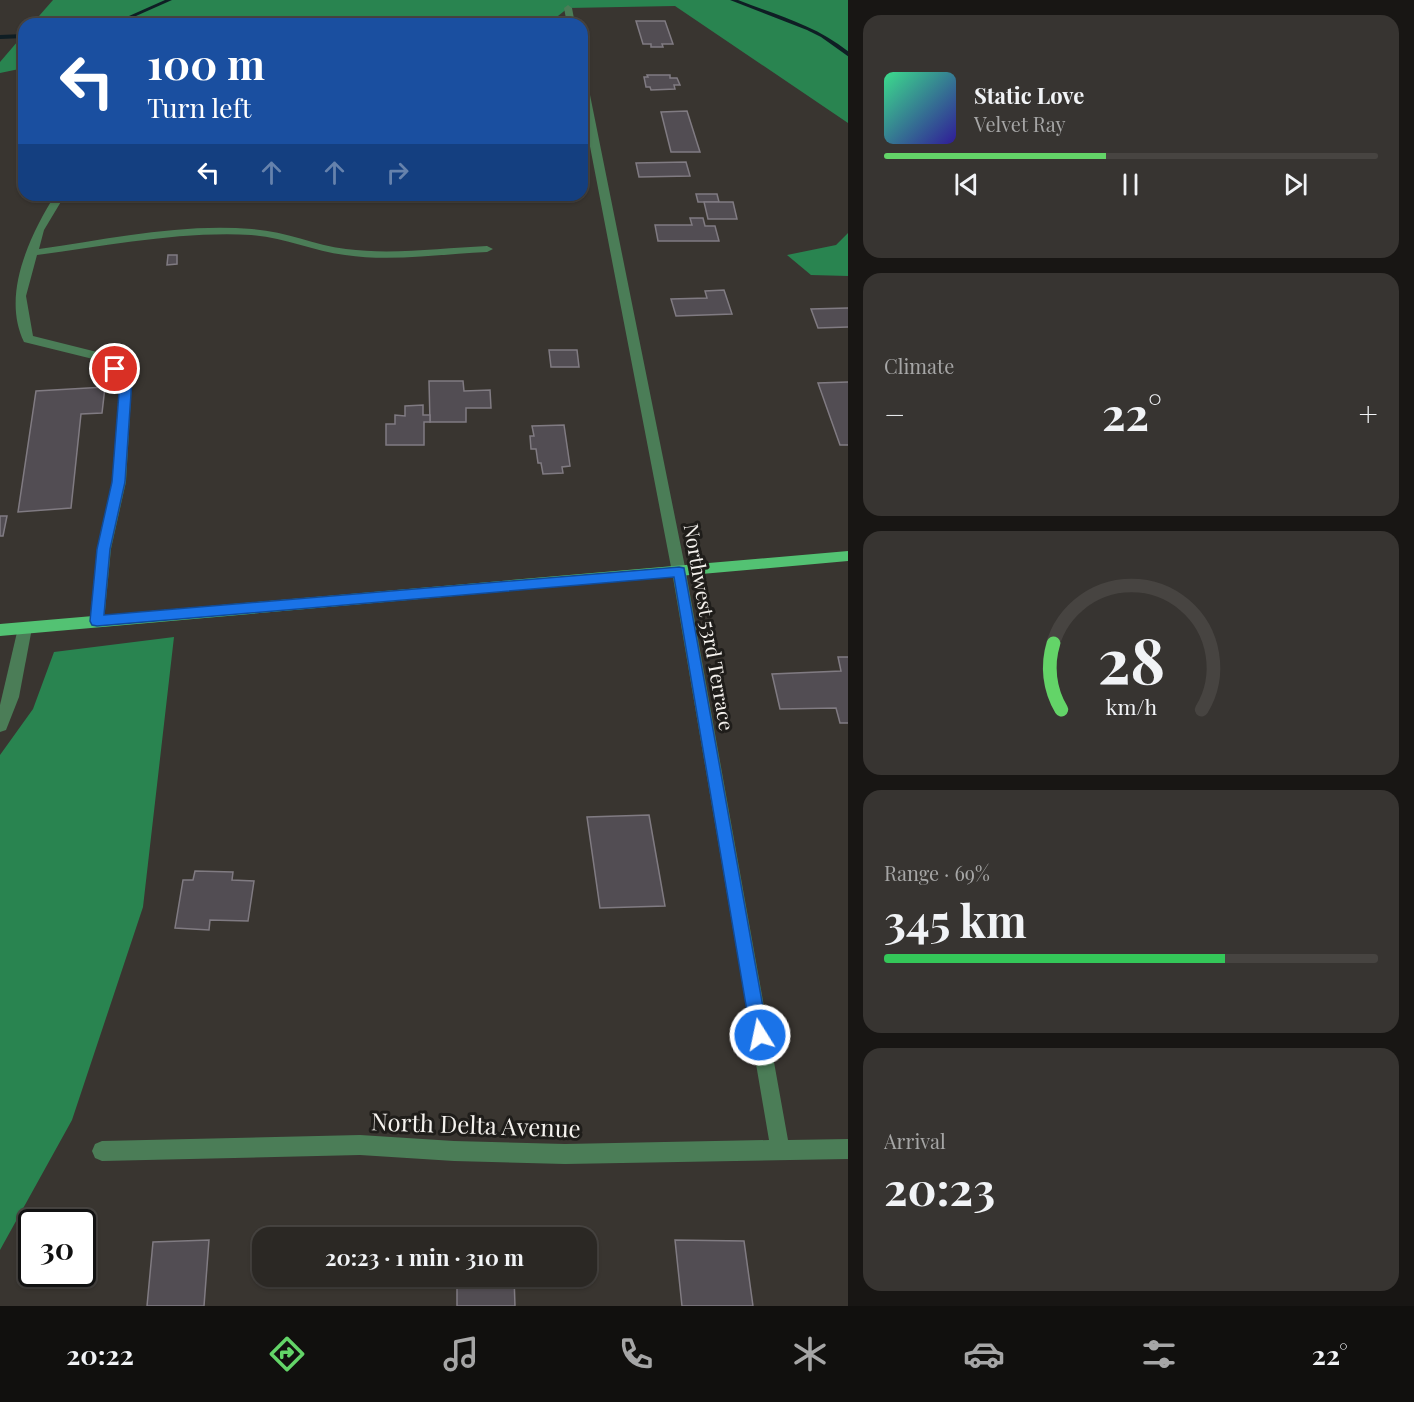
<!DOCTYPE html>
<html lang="en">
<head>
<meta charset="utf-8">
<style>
	:root { --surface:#2b2824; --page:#373431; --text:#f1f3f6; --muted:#a6a6a6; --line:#474441; --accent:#63d468 }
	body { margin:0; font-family:"Playfair Display",serif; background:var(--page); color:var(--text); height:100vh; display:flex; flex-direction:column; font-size:22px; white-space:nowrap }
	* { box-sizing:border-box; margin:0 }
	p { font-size:20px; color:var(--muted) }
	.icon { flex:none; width:33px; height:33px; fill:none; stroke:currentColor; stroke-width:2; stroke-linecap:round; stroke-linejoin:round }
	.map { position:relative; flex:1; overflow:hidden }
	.drawer { display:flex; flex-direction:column; gap:15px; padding:15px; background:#181614; width:566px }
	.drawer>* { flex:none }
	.hud { position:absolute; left:18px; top:18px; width:570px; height:183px; border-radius:18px; box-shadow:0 2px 4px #0004,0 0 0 2px var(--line); background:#1a4fa0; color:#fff; overflow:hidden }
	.speed { position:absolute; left:18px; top:1209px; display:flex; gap:12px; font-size:30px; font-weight:700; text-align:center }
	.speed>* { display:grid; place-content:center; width:78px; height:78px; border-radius:50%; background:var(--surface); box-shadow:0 2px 4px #0004,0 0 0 2px var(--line); line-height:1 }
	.speed .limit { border:3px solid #111; border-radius:9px; background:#fff; color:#111 }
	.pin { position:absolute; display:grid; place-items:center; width:51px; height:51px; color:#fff; margin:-26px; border:3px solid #fff; border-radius:50%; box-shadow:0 2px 6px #0007 }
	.me { position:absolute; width:66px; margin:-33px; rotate:350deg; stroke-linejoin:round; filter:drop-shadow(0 0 4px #0008) }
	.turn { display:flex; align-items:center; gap:21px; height:126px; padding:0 30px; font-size:27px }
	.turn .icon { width:78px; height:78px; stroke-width:2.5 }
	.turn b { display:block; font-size:42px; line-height:51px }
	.lanes { display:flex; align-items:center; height:57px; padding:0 30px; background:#0003; justify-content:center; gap:30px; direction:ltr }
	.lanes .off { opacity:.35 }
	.big { font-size:45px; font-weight:700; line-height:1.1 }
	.drawer .card { flex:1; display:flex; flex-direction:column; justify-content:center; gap:9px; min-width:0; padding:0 21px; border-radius:18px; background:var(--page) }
	.drawer .dial { align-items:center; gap:0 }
	.dial svg { height:156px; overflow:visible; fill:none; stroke:var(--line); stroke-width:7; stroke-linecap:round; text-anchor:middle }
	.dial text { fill:var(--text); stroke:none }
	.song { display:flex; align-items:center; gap:18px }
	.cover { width:72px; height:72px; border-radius:9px; background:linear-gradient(135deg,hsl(150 70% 55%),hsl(250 70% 35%)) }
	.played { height:6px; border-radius:3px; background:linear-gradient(90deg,var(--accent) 45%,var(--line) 45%) }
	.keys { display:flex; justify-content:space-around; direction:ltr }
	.heat { display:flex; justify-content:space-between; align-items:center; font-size:33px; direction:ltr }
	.charge { height:9px; border-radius:4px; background:linear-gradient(90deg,#34c759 69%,var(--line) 0) }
	.trip { position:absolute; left:252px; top:1227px; width:345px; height:60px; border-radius:18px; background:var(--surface); box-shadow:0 2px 4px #0004,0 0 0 2px var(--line); font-weight:700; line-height:60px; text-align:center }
	.menu { display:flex; height:96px; justify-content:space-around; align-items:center; background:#11100e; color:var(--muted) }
	.menu .icon { width:42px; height:42px }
	.menu .selected { color:var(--accent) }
	.menu b { font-size:27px; color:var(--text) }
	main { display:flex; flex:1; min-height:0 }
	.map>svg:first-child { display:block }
</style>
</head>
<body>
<main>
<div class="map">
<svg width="849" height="1306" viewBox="0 0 849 1306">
	<rect width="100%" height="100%" fill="#393530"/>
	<g fill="#298450">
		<polygon points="53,0 848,0 848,123 675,6 568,8 548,24 32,24"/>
		<polygon points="24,34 24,68 0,73 0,62"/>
		<polygon points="848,233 848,276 811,275 787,255 836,245"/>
		<polygon points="174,637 143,907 72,1120 0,1250 0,755 33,709 54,652"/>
	</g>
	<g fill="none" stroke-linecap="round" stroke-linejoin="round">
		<g fill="#0f1e24" fill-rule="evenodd">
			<polygon points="165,0 172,0 118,24 111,24"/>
			<path d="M730,0h8c38,15 78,25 111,52v5l-28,-20 -14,-7z"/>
			<polygon points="24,34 24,38 0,39 0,35"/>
		</g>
	</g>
	<g fill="#524d53" stroke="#807b82" stroke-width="1.5">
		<polygon points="636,21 665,21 673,44 662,44 663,47 651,47 651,44 643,44"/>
		<polygon points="647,75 670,75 670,78 677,78 680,85 674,85 675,89 651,90 650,87 646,87 644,77 648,77"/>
		<polygon points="687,111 700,152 671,152 661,112"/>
		<polygon points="686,162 690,176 639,177 636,163"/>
		<polygon points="696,194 717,194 719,202 698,202"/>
		<polygon points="704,202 733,202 737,219 708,219"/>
		<polygon points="690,218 703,218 705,226 715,226 719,241 658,241 655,225 692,225"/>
		<polygon points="168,255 177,255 177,264 167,265"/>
		<polygon points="724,290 732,314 676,316 671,299 707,298 705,291"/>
		<polygon points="849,308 849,327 818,328 811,309"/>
		<polygon points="549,350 577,350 579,367 551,367"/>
		<polygon points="429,381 463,381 464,391 490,390 491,408 466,408 466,422 430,422"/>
		<polygon points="849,382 849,445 840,445 818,383"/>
		<polygon points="105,387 102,413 81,414 71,508 18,512 36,391"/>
		<polygon points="423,405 423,415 430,415 430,422 424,422 424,445 386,445 386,424 395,424 395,415 405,416 405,406"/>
		<polygon points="564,425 570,466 562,467 563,473 543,474 541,463 538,463 536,449 531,449 530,436 534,436 532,426"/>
		<polygon points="0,516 7,516 3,536 0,536"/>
		<polygon points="838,657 849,657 849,723 840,723 836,708 780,709 772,674 841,671"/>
		<polygon points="649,815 665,906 600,908 587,817"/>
		<polygon points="195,871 233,872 232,880 254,881 248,921 210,920 209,930 175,928 183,880 193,880"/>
		<polygon points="511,1231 512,1238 455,1238 455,1232"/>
		<polygon points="209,1240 204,1306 147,1306 153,1242"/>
		<polygon points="675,1240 744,1241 753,1306 682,1306"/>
		<polygon points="457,1276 514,1276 515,1306 457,1306"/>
	</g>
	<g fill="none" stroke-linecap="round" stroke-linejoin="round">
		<g fill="#4b7d57" fill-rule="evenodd">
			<polygon points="568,5 572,8 575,24 567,24 564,8"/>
			<polygon points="582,77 587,80 686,572 788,1140 849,1139 849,1159 565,1164 454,1161 360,1155 102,1161 95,1158 92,1151 95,1144 102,1141 360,1135 454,1141 565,1144 769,1140 672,572 582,105"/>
			<path d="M55,195h10l-21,35 -5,19c70,-10 142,-26 213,-20 33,2 62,16 94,20 46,6 95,-1 141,-3l6,3 -6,3c-46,2 -96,10 -142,3 -32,-4 -61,-18 -94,-20 -71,-4 -143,11 -214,20l-11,41 7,40 76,19 23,24 -6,103 -15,67 -7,72 -2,4h-10l-2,-4 7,-72 15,-67 8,-102 -19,-19 -77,-19c-23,-47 6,-107 31,-147z"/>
			<polygon points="25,622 30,624 32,628 19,697 6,730 0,732 0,705 18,628 20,624"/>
		</g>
		<polygon fill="#53c273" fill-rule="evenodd" points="849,551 849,561 0,636 0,624"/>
	</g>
	<polygon fill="#1a73e8" stroke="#114b97" stroke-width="1.5" points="115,365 132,379 125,482 110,549 104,615 679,567 684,568 768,1035 766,1041 760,1044 754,1041 751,1035 674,577 97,626 92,625 90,621 97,549 112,482 120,380 110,369"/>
	<g text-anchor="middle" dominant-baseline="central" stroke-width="6" stroke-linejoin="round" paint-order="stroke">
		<g font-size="20" fill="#f5f2ee" stroke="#1f1d1a">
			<text transform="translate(710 627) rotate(80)">Northwest 53rd Terrace</text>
		</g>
		<g font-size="24" fill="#f5f2ee" stroke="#1f1d1a">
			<text transform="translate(476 1124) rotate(2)">North Delta Avenue</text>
		</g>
	</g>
</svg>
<div class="speed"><div class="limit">30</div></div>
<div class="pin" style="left:115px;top:369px;background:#d93025"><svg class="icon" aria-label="arrive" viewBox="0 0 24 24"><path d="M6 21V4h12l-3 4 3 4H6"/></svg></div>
<svg class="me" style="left:760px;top:1035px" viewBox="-20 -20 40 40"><circle r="17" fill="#1a73e8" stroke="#fff" stroke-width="3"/><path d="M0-11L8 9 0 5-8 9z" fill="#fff"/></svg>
<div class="trip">20:23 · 1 min · 310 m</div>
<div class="hud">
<div class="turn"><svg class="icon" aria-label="left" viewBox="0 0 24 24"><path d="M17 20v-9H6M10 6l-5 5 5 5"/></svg><div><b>100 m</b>Turn left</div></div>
<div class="lanes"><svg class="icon" aria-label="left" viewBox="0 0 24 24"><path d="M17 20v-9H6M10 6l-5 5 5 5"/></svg><svg class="icon off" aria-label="ahead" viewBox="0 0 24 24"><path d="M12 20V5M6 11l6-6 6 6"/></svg><svg class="icon off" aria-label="ahead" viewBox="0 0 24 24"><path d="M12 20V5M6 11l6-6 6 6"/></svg><svg class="icon off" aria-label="right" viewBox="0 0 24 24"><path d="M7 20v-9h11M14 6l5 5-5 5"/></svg></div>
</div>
</div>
<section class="drawer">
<div class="card">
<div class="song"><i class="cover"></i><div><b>Static Love</b><p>Velvet Ray</p></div></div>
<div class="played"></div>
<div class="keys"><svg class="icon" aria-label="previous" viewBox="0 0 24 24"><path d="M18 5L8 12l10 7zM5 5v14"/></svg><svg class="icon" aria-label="pause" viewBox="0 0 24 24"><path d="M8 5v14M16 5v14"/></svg><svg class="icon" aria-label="next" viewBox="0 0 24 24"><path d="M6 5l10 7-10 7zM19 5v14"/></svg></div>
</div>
<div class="card"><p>Climate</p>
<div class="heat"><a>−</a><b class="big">22°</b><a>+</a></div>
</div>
<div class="card dial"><svg viewBox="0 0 100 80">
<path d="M14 69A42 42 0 1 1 86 69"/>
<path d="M14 69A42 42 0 0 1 10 35" stroke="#63d468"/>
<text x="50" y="56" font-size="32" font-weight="700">28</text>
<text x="50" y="72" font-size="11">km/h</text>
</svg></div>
<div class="card"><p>Range · 69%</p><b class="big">345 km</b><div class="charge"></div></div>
<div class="card"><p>Arrival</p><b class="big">20:23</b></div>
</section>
</main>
<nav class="menu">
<b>20:22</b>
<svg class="icon selected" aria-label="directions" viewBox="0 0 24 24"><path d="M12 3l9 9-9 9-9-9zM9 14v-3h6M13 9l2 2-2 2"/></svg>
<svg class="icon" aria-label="music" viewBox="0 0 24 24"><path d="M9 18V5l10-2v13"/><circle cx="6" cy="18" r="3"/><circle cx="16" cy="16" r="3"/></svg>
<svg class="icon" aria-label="phone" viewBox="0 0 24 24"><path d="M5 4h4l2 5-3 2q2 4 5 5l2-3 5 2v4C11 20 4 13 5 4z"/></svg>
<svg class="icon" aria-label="climate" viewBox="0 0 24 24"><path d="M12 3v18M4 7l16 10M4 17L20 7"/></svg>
<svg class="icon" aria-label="car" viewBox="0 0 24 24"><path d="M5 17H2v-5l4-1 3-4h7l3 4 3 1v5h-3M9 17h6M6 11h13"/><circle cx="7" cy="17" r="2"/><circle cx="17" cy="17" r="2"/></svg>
<svg class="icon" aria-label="filters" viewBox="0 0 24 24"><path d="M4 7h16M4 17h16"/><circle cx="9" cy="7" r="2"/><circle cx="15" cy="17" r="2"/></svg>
<b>22°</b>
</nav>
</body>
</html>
